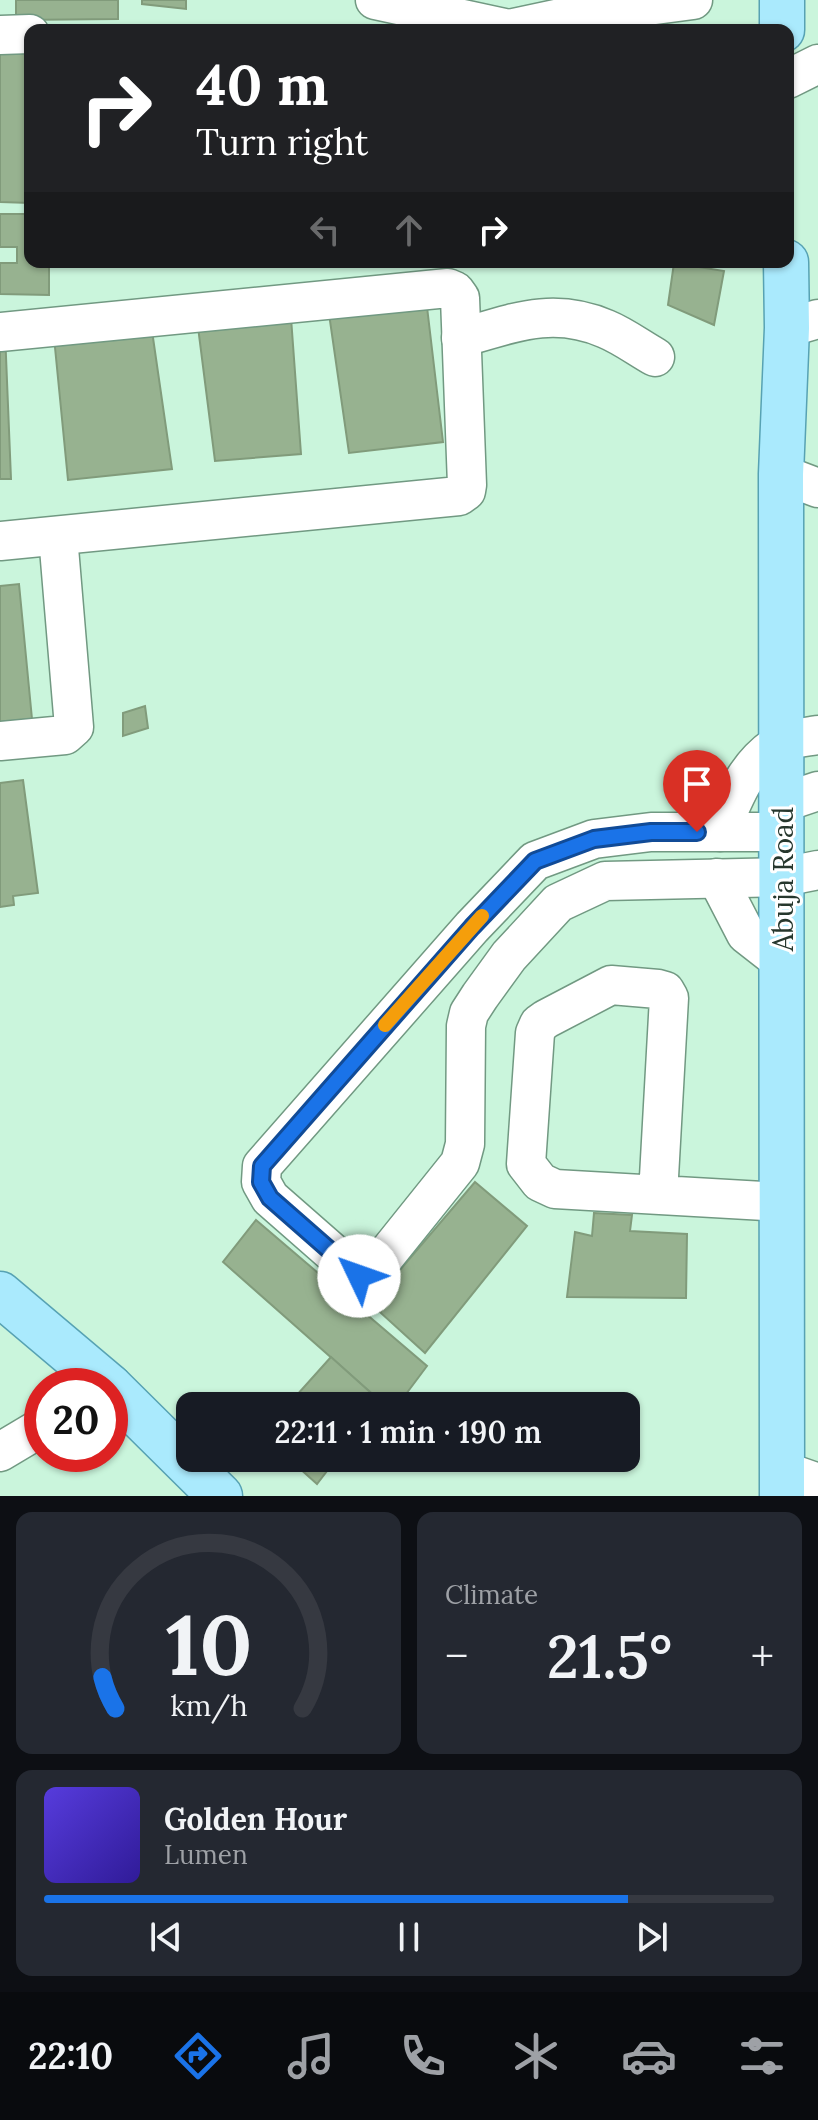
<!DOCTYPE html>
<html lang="en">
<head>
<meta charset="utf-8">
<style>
	:root { --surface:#171b24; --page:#242831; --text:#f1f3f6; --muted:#9ea1a6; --line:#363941; --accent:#1a73e8 }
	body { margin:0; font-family:Lora,serif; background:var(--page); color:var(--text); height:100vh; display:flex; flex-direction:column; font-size:30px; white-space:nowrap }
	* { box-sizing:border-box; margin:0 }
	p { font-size:26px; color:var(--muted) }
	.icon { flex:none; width:44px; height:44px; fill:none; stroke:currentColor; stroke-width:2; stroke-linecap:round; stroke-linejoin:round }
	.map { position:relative; height:1496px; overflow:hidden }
	.details { display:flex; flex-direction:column; gap:16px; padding:16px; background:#0d0f14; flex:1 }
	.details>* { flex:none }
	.top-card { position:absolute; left:24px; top:24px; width:770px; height:244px; border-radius:16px; box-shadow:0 2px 6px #0004; background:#202124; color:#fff; overflow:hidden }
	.speed { position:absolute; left:24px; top:1368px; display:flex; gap:16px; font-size:40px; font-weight:700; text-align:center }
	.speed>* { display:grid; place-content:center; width:104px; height:104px; border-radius:50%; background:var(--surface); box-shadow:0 2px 6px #0004; line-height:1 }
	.speed .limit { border:12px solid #d22; background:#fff; color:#111 }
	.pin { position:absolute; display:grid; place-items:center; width:68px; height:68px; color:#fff; margin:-82px -34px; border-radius:50% 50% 50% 0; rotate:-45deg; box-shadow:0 0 8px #0007 }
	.pin .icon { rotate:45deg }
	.me { position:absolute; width:88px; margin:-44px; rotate:312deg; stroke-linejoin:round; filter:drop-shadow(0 0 6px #0008) }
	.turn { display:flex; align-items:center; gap:28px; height:168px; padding:0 40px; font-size:36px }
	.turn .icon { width:104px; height:104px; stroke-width:2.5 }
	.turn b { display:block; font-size:56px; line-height:68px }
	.lanes { display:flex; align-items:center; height:76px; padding:0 40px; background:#0003; justify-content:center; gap:40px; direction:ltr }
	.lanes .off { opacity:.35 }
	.big { font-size:60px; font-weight:600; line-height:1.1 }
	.details .card { flex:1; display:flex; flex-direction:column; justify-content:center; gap:12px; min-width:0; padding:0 28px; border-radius:16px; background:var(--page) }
	.details .dial { align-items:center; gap:0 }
	.dial svg { height:208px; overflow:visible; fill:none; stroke:var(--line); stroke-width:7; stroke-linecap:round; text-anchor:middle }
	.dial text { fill:var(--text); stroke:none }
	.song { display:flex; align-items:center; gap:24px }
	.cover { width:96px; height:96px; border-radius:12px; background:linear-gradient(135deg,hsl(250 70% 55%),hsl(250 70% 35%)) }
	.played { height:8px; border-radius:4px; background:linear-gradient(90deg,var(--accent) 80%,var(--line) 80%) }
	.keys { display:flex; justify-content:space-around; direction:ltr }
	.heat { display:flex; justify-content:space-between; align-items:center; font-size:44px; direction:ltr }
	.details .tiles { flex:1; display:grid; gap:16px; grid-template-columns:1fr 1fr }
	.card:last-child { grid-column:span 2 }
	.trip { position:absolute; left:176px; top:1392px; width:464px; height:80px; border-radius:16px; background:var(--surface); box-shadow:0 2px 6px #0004; font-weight:600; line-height:80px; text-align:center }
	.tabs { display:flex; height:128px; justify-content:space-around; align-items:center; background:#090b0e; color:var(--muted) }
	.tabs .icon { width:56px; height:56px }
	.tabs .selected { color:var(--accent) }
	.tabs b { font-size:36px; color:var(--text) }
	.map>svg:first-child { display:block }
</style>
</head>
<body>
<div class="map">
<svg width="818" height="1496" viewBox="0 0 818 1496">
	<rect width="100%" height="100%" fill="#caf5dc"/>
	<g fill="#97b290" stroke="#819b7b" stroke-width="2">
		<polygon points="16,0 118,0 118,19 16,20"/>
		<polygon points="142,0 186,0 186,9 142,4"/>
		<polygon points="0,51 30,52 30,203 0,202"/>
		<polygon points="0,214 30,214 30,262 49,262 49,295 0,294 0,263 17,263 17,247 0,247"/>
		<polygon points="674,263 724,271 714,325 668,305"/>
		<polygon points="425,290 443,442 349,453 327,300"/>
		<polygon points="290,304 301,454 215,461 198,327"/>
		<polygon points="150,317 172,469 68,480 53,327"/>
		<polygon points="5,332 11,479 0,479 0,333"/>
		<polygon points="19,584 32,719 0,722 0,586"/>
		<polygon points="145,706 148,728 123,736 123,713"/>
		<polygon points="23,780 38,893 13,896 14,905 0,907 0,783"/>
		<polygon points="475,1182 527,1226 425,1353 371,1304"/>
		<polygon points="594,1213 632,1215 630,1231 687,1234 686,1298 567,1297 575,1232 592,1236"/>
		<polygon points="256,1220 427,1366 397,1406 386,1406 223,1262"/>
		<polygon points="331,1357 380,1401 376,1406 287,1406"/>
		<polygon points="288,1458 337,1458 317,1484"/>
	</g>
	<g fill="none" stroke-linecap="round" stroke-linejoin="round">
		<g stroke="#719982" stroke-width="41">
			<g id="minor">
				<polyline points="375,0 509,29 565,17 693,0"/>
				<polyline points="0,35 30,34"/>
				<polyline points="788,79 818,64"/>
				<polyline points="787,328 818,319"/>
				<polyline points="0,332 448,288 455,291 460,298 467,485 466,491 459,496 0,541"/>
				<path d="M461,338c52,-15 92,-32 145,-9 17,7 33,19 49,28"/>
				<polyline points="781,474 818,488"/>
				<polyline points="0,741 65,735 74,727 58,536"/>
				<polyline points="782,803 818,791"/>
				<path d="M720,832c14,-35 26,-68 60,-89 10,-5 27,-6 38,-8"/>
				<polyline points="782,832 651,832 594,839 535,861 472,927 262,1166 261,1182 270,1198 359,1276 371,1274 460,1163 465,1144 466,1026 469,1013 480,996 509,956 558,903 605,881 783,877 818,870"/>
				<polyline points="717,878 746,934 783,963"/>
				<polyline points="658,1195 669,998 665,991 658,989 611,985 546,1019 539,1024 535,1033 526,1164 540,1182 555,1189 783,1202"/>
				<polyline points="0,1452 42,1427"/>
				<polyline points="781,1470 818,1483"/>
			</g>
		</g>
		<g stroke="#57a2b3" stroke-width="47">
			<g id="major">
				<polyline points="782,30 782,0"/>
				<polyline points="0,1294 109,1386"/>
				<polyline points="110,1387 220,1496"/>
				<polyline points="782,1496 781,474 787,328 786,262"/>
			</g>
		</g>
		<use href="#minor" stroke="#fff" stroke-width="38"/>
		<use href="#major" stroke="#aaeafd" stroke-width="44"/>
	</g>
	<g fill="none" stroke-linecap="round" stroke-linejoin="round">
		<g stroke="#114b97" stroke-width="20">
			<polyline id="route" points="359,1276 270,1198 261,1182 262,1166 472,927 535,861 594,839 651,832 697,832"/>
		</g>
		<use href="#route" stroke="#1a73e8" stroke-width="14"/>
		<polyline stroke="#f59e0b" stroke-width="14" points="385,1025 482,916"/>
	</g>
	<g text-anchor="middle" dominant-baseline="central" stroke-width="6" stroke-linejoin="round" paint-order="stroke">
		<g font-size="28" fill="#26372d" stroke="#fff">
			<text transform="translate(783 879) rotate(-90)">Abuja Road</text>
		</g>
	</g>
</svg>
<div class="speed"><div class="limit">20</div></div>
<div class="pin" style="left:697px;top:832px;background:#d93025"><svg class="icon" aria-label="arrive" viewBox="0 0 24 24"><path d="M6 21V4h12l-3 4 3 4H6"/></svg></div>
<svg class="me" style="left:359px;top:1276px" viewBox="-20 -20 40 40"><circle r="19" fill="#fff"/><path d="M0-13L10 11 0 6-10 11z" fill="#1a73e8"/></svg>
<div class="trip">22:11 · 1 min · 190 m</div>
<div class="top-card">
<div class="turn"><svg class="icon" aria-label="right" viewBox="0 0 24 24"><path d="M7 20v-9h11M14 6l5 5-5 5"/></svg><div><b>40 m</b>Turn right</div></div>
<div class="lanes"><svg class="icon off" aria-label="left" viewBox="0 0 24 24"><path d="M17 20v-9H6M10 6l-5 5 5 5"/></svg><svg class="icon off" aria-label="ahead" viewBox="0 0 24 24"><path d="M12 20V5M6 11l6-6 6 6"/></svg><svg class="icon" aria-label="right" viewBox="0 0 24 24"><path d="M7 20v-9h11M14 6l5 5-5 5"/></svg></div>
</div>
</div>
<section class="details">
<div class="tiles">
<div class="card dial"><svg viewBox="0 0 100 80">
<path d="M14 69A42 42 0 1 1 86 69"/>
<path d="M14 69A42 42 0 0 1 9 57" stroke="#1a73e8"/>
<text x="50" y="56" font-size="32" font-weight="700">10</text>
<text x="50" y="72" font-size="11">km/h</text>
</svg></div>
<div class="card"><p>Climate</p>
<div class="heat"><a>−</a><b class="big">21.5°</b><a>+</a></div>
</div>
<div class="card">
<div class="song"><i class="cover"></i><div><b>Golden Hour</b><p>Lumen</p></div></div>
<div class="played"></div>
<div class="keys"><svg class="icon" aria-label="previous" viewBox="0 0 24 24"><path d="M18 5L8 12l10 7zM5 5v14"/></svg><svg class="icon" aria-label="pause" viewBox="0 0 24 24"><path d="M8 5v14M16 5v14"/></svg><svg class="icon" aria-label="next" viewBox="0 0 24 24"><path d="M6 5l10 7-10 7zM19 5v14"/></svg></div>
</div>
</div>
</section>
<nav class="tabs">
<b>22:10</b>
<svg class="icon selected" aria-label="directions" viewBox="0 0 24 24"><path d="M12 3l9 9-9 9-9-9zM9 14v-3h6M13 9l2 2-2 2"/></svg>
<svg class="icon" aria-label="music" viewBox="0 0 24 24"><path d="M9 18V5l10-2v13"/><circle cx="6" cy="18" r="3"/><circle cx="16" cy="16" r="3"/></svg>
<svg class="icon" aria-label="phone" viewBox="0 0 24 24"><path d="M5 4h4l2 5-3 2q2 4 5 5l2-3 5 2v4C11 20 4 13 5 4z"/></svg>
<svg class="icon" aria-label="climate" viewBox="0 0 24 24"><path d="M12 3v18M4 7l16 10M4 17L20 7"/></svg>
<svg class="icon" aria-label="car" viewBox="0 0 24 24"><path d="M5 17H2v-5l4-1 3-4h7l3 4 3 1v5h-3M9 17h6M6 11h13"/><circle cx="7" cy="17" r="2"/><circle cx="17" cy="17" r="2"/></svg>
<svg class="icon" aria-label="filters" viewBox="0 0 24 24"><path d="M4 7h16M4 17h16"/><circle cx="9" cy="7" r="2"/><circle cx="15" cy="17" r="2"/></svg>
</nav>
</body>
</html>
